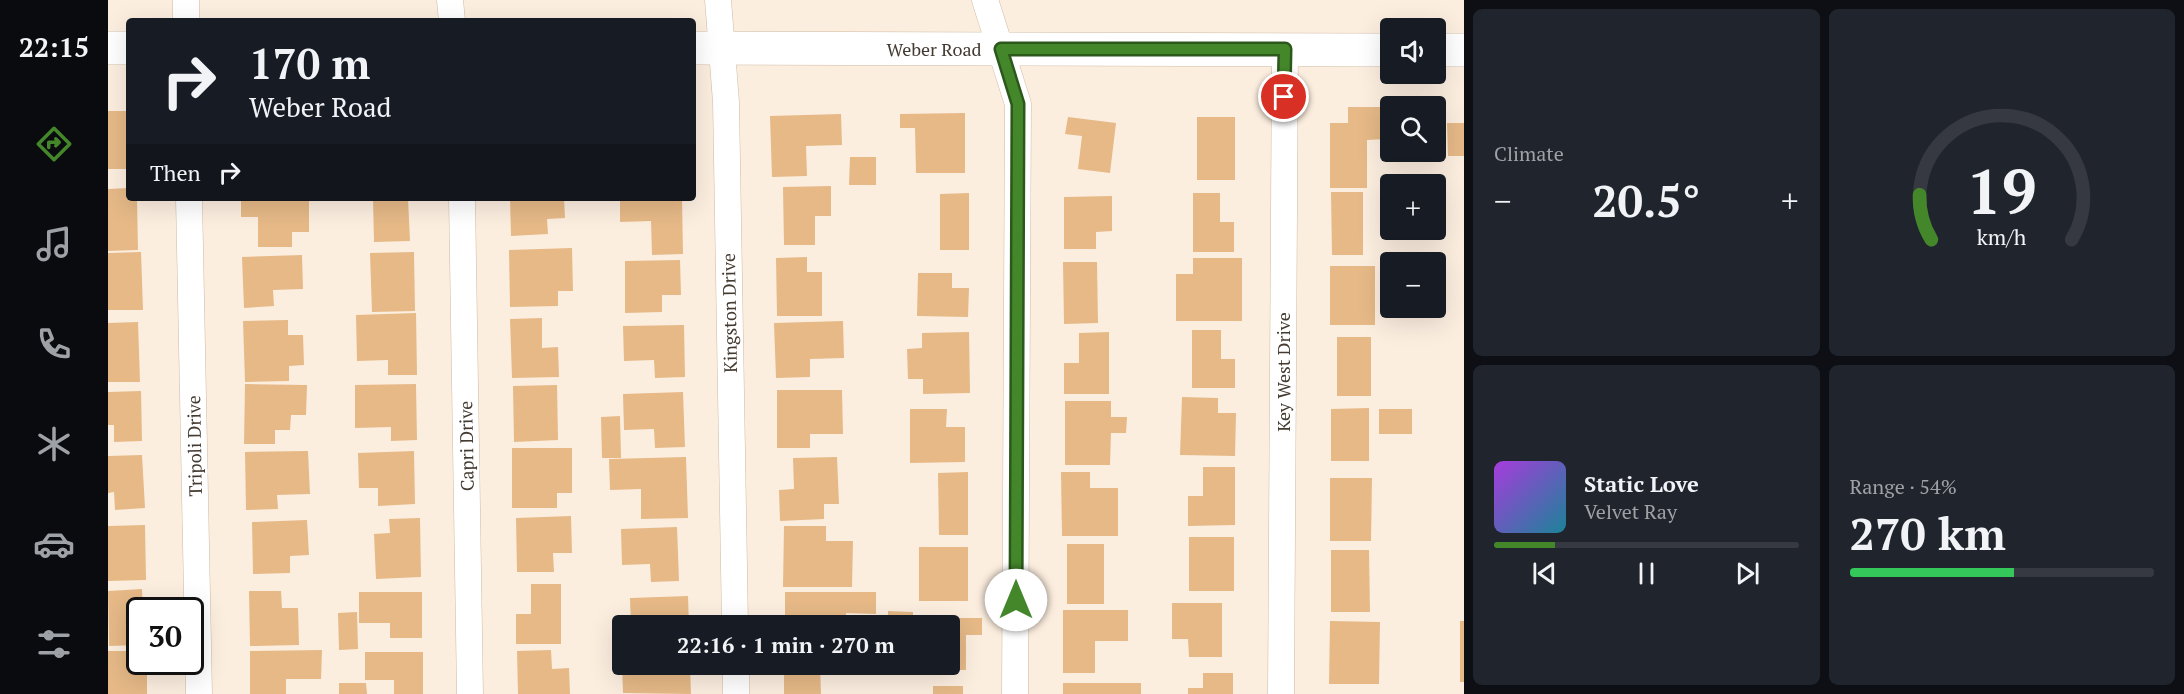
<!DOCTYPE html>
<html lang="en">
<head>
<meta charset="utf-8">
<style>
	:root { --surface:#171b24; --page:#20242c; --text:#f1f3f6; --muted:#9ea1a6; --line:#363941; --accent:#44872b }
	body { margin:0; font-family:"PT Serif",serif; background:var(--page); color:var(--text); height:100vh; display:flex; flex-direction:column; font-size:22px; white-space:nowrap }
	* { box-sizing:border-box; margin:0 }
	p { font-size:20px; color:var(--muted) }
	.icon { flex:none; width:33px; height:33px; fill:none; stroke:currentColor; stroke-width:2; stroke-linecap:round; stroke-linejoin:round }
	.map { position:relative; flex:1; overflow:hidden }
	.side { display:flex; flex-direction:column; gap:9px; padding:9px; background:#0d0f14; width:720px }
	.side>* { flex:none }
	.guide { position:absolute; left:18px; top:18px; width:570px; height:183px; border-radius:6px; box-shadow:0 6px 24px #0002; background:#171b24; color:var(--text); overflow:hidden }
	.fabs { position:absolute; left:1272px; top:18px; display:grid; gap:12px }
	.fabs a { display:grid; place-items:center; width:66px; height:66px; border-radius:6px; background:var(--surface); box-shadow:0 6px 24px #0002; font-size:30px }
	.speed { position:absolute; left:18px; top:597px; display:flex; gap:12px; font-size:30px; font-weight:700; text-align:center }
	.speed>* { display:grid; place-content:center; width:78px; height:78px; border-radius:50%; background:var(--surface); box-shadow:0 6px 24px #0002; line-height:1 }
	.speed .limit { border:3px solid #111; border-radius:9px; background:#fff; color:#111 }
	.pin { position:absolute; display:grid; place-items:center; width:51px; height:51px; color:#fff; margin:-26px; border:3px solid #fff; border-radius:50%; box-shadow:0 2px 6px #0007 }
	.me { position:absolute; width:66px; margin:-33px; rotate:0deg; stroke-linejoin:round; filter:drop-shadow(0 0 4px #0008) }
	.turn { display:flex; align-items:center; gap:21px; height:126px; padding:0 24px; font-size:27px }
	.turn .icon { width:78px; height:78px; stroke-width:2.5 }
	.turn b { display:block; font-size:42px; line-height:51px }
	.then { display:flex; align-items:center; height:57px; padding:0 24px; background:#0003; gap:12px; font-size:22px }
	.big { font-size:45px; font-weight:700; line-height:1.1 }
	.side .card { flex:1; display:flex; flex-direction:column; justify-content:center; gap:9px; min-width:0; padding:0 21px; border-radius:9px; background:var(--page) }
	.side .dial { align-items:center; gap:0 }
	.dial svg { height:156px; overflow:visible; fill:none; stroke:var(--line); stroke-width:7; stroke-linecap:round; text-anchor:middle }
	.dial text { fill:var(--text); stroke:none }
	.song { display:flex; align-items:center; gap:18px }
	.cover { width:72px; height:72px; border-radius:9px; background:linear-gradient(135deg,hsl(280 70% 55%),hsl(190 70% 35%)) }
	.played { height:6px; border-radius:3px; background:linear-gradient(90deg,var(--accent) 20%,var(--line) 20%) }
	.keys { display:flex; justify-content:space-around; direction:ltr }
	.heat { display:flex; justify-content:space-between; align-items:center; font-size:33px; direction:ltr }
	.charge { height:9px; border-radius:4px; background:linear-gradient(90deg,#34c759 54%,var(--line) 0) }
	.side .tiles { flex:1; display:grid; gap:9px; grid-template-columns:repeat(2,1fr) }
	.trip { position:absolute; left:504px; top:615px; width:348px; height:60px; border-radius:6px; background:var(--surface); box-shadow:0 6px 24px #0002; font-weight:700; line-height:60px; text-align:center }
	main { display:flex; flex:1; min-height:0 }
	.tab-bar { display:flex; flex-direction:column; width:108px; justify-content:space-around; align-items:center; background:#090b0e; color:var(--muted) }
	.tab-bar .icon { width:42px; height:42px }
	.tab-bar .active { color:var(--accent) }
	.tab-bar b { font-size:27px; color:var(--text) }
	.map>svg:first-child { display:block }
</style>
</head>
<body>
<main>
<nav class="tab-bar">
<b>22:15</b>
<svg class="icon active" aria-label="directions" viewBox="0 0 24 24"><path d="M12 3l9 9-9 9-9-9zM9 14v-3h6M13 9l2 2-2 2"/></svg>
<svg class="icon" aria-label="music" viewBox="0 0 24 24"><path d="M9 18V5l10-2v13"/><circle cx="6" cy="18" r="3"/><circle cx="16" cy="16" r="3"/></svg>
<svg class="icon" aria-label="phone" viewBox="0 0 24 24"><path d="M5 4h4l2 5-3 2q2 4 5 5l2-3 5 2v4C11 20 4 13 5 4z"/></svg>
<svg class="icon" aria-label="climate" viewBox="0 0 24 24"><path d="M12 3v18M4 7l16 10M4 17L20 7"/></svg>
<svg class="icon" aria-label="car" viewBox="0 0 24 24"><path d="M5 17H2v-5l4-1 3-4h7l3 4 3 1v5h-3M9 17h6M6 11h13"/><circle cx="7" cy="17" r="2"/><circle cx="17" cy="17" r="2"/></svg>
<svg class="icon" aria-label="filters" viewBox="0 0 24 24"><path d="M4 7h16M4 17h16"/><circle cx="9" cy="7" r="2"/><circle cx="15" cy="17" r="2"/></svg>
</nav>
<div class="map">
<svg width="1356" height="694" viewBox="0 0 1356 694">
	<rect width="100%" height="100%" fill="#fceedf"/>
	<g fill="#e6b987">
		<polygon points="1240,107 1277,107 1278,139 1259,140 1259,188 1222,188 1222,123 1240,123"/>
		<rect x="0" y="111" width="21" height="58"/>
		<polygon points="857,113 857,173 808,173 807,128 792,128 792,114"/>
		<polygon points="733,114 734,145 698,146 699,176 664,177 662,116"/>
		<polygon points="960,117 1008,123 1002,173 970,169 974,136 957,134"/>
		<rect x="1089" y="117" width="38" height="63"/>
		<polygon points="1339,123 1356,123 1356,156 1340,156"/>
		<polygon points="742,157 768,157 768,185 741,185"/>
		<polygon points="723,186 723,216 707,216 707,245 676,245 675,187"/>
		<polygon points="21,188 21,198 29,198 30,250 0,251 0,189"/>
		<polygon points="1223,192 1255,192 1255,255 1224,255"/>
		<polygon points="861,193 861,250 832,250 832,194"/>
		<polygon points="1085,193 1112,193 1112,222 1126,222 1126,252 1085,252"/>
		<polygon points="1004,196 1004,231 988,232 988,249 956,249 956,197"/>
		<polygon points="133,198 184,198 184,201 201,201 201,232 184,232 184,247 150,247 150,217 133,217"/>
		<polygon points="265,198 300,198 302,241 266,242"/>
		<polygon points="402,198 456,198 457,218 439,219 440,234 403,236"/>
		<polygon points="512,198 574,198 575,254 544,255 543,221 512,222"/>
		<polygon points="464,248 465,291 450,291 450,306 402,307 401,250"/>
		<polygon points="33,252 35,310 0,310 0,253"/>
		<polygon points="306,252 307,311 264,312 262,253"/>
		<polygon points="194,255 195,289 165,290 166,306 136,308 134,257"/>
		<polygon points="699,257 699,272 714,272 714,316 669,316 668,258"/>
		<polygon points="1085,258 1134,258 1134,321 1068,321 1068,274 1085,274"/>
		<polygon points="572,260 573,295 554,295 554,312 517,313 517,261"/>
		<polygon points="955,262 989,262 990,323 956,324"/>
		<rect x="1222" y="266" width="45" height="59"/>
		<polygon points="810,273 844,273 844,288 861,288 860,317 809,316"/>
		<polygon points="308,313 309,375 280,375 280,360 249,361 248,315"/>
		<polygon points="434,318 434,348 450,347 451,377 404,378 402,319"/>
		<polygon points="180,320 180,335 195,335 196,365 181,366 181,381 137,382 135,321"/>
		<polygon points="735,321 736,358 702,359 702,377 668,378 666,323"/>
		<polygon points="30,322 32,382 0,382 0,323"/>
		<polygon points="576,325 577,377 547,378 546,360 516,361 515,326"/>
		<polygon points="1084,330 1113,330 1113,359 1127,359 1127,388 1084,388"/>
		<polygon points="861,332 862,393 815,394 815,379 800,379 799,349 814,348 814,333"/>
		<polygon points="1001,332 1001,394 956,394 956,363 971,363 971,333"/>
		<rect x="1229" y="337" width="34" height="59"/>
		<polygon points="137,384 199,385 198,415 183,415 182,430 167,430 167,444 136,444"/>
		<polygon points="308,384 309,440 283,441 283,427 247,428 247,385"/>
		<polygon points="449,385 450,440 406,442 405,386"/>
		<polygon points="669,390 734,390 735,434 702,434 702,448 669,448"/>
		<polygon points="33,391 34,441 6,442 6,425 0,425 0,392"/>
		<polygon points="575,392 577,447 547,448 546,429 516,430 515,394"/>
		<polygon points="1074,397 1110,398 1110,413 1128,413 1127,456 1072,455"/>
		<polygon points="957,401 1003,401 1003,417 1019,417 1018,433 1003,433 1002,465 957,465"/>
		<polygon points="1261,408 1261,461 1223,461 1223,409"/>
		<polygon points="802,409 839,409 838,427 857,427 857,462 802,463"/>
		<rect x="1271" y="409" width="33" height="25"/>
		<polygon points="512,416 513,458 494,458 493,417"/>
		<polygon points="404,448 464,448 464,493 449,493 449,508 404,508"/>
		<polygon points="200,451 202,494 169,495 170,509 138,510 137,452"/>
		<polygon points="306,451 307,504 270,506 270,488 251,488 250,453"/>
		<polygon points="34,455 37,508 7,510 6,492 0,493 0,456"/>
		<polygon points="578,457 580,518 533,519 533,489 502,490 501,459"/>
		<polygon points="729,457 731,504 716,504 716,519 672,521 671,490 686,489 685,458"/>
		<polygon points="1095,467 1127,467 1127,525 1080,526 1080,496 1095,496"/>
		<polygon points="860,472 860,535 831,535 830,473"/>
		<polygon points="953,472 982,472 982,488 1010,488 1010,536 954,536"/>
		<polygon points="1222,478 1264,478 1263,541 1222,541"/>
		<polygon points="463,516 464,553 445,553 446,572 409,572 408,518"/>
		<polygon points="312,518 313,577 268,579 266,534 282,533 281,519"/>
		<polygon points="199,520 201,555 182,556 182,573 145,574 144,522"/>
		<polygon points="37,525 38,580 0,581 0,526"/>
		<polygon points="676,526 718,526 718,541 745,541 744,587 675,587"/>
		<polygon points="569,527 571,581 543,582 542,564 514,565 513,529"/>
		<rect x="1081" y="537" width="45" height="54"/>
		<rect x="959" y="544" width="37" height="60"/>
		<rect x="811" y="547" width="49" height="54"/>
		<polygon points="1223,550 1261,550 1262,612 1223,612"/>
		<polygon points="423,584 453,584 453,644 408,644 408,614 423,614"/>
		<polygon points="34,589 35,610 32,610 32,645 1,646 0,591"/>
		<polygon points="141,591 173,591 174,608 190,608 191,645 142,646"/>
		<polygon points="251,592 314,592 314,638 282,638 282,623 251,623"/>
		<polygon points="677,592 768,592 768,614 738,613 738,626 677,626"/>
		<polygon points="580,596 581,626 523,626 522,598"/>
		<polygon points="1064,603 1114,603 1114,657 1081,657 1080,639 1064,639"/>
		<polygon points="955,610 1020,610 1020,641 987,641 987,673 955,673"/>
		<polygon points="780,611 805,612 805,626 780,626"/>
		<polygon points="249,612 250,649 231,650 230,613"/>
		<polygon points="808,618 874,618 874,635 858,635 858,670 808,670 808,664 842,664 842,626 808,626"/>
		<polygon points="1222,621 1272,622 1271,684 1221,684"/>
		<rect x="1352" y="621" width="4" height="61"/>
		<polygon points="214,650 213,679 178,679 178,694 142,694 142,651"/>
		<polygon points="443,650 444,669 461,668 462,694 410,694 409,651"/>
		<polygon points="0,651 32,651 32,662 39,662 39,694 0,694"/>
		<polygon points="257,652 315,652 315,694 286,694 286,680 257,680"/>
		<polygon points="514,664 582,664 583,694 515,693"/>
		<polygon points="676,664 712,664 713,694 676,694"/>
		<polygon points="1095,673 1125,673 1125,694 1080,694 1080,688 1095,688"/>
		<polygon points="231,683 258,683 259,694 231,694"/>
		<rect x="955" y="683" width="78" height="11"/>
		<rect x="825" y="686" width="30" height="8"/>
	</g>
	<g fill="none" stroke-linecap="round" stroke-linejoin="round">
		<g stroke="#cfbaa2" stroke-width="27">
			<g id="street">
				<polyline points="78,0 78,21"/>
				<polyline points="342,0 344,21"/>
				<polyline points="610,0 618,102 627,626"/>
				<polyline points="877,0 910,104 907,694"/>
				<polyline points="81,198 91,694"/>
				<polyline points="354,198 362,694"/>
				<polyline points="628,664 628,694"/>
				<polyline points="1173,694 1177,49"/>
			</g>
		</g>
		<g stroke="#cfbaa2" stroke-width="34">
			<g id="secondary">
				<polyline points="0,48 21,48"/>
				<polyline points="585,48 1282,50"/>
				<polyline points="1328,50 1356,50"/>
			</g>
		</g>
		<use href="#street" stroke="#fff" stroke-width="26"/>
		<use href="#secondary" stroke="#fff" stroke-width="33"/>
	</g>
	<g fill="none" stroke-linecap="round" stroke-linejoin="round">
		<g stroke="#2c581c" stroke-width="15">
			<polyline id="route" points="908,600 910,104 893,49 1177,49 1176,97"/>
		</g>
		<use href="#route" stroke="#44872b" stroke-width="10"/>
	</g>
	<g text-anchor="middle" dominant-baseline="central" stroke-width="4.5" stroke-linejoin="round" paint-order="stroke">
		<g font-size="18" fill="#433a31" stroke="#fff">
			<text x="826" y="49">Weber Road</text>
			<text transform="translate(621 313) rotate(-91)">Kingston Drive</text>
			<text transform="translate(1175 372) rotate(-90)">Key West Drive</text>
			<text transform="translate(86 446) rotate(-91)">Tripoli Drive</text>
			<text transform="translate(358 446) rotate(-91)">Capri Drive</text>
		</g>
	</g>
</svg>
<div class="fabs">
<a><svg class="icon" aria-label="sound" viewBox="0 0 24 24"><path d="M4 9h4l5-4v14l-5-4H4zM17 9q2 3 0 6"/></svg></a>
<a><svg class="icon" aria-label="search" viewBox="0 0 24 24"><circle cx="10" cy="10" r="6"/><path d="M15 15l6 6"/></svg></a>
<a>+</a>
<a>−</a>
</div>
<div class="speed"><div class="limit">30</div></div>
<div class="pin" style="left:1176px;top:97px;background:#d93025"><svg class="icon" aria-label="arrive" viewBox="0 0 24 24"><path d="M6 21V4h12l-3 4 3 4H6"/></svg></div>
<svg class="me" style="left:908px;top:600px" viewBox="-20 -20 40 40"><circle r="19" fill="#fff"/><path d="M0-13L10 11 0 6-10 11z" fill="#44872b"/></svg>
<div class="trip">22:16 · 1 min · 270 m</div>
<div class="guide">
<div class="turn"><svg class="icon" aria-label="right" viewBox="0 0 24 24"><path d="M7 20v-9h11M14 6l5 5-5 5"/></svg><div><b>170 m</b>Weber Road</div></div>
<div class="then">Then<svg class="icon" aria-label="right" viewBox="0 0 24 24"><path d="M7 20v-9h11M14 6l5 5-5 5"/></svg></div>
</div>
</div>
<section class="side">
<div class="tiles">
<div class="card"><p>Climate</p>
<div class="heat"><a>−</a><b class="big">20.5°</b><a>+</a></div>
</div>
<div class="card dial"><svg viewBox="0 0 100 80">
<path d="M14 69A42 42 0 1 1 86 69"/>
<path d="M14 69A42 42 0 0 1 8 46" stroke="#44872b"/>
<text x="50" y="56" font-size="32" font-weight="700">19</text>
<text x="50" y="72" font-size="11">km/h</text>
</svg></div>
<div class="card">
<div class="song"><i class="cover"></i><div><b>Static Love</b><p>Velvet Ray</p></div></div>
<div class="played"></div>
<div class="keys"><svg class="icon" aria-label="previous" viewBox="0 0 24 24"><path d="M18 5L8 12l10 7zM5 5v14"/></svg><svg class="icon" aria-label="pause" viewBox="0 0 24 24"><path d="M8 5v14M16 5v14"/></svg><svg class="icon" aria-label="next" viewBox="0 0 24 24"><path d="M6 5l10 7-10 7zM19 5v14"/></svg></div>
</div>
<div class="card"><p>Range · 54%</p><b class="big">270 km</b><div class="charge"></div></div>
</div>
</section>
</main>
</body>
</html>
